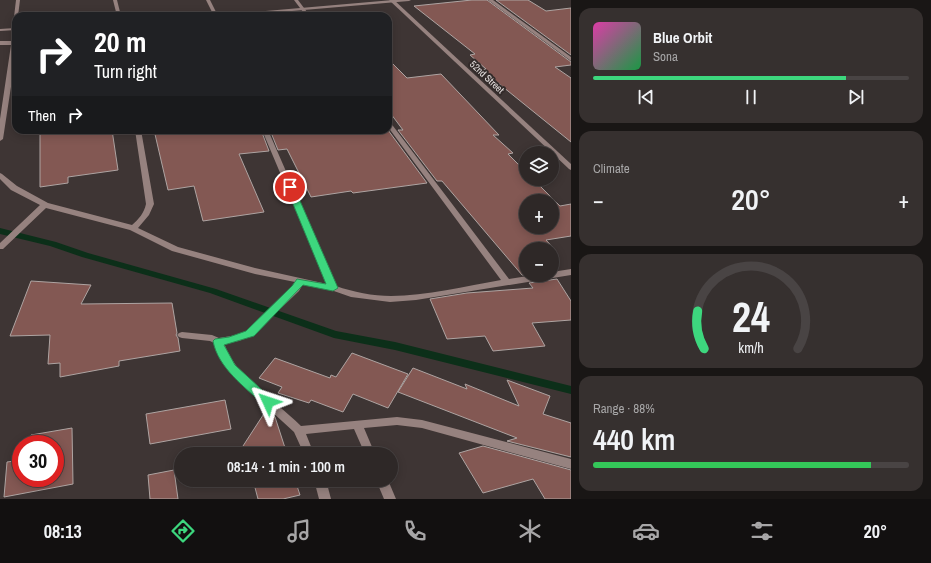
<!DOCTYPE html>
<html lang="en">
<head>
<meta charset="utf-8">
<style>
	:root { --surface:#2e2827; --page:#36302f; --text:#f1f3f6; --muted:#a7a6a7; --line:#494444; --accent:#3dd77e }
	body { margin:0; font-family:"Archivo Narrow",sans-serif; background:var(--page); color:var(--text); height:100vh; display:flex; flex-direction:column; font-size:15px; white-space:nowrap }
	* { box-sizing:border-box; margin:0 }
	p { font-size:13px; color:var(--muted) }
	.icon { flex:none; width:22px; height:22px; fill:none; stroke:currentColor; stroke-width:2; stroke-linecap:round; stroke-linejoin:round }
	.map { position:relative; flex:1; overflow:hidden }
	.details { display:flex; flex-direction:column; gap:8px; padding:8px; background:#191615; width:360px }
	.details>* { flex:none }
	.banner { position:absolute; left:12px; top:12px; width:380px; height:122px; border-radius:12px; box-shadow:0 2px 10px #0003,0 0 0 1px var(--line); background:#202124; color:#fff; overflow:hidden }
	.tools { position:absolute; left:519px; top:146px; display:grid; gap:8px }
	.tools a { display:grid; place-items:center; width:40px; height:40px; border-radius:50%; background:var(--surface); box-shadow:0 2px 10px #0003,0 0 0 1px var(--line); font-size:20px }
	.speed { position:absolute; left:12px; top:435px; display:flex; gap:8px; font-size:20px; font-weight:700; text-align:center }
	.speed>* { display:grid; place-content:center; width:52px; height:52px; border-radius:50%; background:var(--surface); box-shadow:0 2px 10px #0003,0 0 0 1px var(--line); line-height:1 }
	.speed .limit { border:6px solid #d22; background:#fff; color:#111 }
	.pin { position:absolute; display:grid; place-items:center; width:34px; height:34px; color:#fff; margin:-17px; border:2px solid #fff; border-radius:50%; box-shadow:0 1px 4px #0007 }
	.me { position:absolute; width:44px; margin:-22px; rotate:312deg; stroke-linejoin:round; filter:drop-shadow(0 0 3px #0008) }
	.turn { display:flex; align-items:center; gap:14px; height:84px; padding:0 16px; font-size:18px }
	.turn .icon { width:52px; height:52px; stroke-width:2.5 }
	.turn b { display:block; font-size:28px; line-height:34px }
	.then { display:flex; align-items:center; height:38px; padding:0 16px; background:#0003; gap:8px; font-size:15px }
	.big { font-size:30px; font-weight:600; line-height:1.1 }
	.details .tile { flex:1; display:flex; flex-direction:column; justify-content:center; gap:6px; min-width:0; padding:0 14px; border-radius:12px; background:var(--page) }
	.details .dial { align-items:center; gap:0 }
	.dial svg { height:104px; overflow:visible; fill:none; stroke:var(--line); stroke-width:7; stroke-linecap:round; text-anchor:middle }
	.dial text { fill:var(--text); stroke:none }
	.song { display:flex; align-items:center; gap:12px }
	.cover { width:48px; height:48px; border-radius:6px; background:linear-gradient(135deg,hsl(320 70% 55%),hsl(140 70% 35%)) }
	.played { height:4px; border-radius:2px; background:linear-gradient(90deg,var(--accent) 80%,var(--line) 80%) }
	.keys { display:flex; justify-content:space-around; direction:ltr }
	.heat { display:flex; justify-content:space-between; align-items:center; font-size:22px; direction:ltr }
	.charge { height:6px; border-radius:3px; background:linear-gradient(90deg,#34c759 88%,var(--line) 0) }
	.trip { position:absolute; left:174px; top:447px; width:224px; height:40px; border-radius:20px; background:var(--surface); box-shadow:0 2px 10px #0003,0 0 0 1px var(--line); font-weight:600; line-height:40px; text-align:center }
	.menu { display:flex; height:64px; justify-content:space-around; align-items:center; background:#121010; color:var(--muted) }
	.menu .icon { width:28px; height:28px }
	.menu .active { color:var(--accent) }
	.menu b { font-size:18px; color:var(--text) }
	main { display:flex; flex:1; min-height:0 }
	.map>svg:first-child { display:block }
</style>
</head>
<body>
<main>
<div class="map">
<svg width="571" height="499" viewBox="0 0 571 499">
	<rect width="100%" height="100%" fill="#3e3534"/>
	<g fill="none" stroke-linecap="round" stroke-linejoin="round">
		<polygon fill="#0c2f19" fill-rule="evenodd" points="0,228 56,242 88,253 216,289 336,331 395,342 571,386 571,394 395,350 334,338 210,293 82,257 50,246 0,234"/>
	</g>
	<g fill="#835853" stroke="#aea4a2" fill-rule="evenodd">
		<polygon points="472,0 487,0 571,62 571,65 555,67 571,78 571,142 482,70 486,69 470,55 475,54 414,6"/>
		<polygon points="496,0 528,0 546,11 571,8 571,55"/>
		<path d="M388,59l19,19 34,-4 58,61h-6l20,18 -5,1 18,18v7h7l27,27 11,-2v32l-25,4 10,11 -4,1v-3h-26v26h-4l-80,-94h-5l-39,-51h5l-15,-20zM526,201h26v26h-26z"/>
		<polygon points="40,130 112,130 118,170 68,177 68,183 40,187"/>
		<polygon points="154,130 261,130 269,151 239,154 264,212 203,221 194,186 168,190"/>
		<polygon points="270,130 388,130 427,183 353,193 351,191 311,197 287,149 278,150"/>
		<polygon points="557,279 571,301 571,320 532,323 545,346 493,351 485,336 447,339 430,299 467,293 533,288 529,283"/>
		<polygon points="31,281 91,285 81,304 172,303 177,333 176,335 178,338 180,351 119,361 119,366 60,377 60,363 48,364 50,335 10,336"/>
		<polygon points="352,353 408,374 388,408 353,394 343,412 311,400 309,403 278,393 282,387 259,378 275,358 330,378 331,375 336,377"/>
		<polygon points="413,368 467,389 465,384 519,406 507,380 550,396 543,414 571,423 571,457 507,441 517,438 398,392"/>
		<polygon points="225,400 231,429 150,444 146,414"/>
		<polygon points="267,409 275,417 287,454 246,454 243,446"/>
		<polygon points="72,428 73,484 4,497 7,462 21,460 21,478 55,478 55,444 31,444 31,435"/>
		<polygon points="483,446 571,470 571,499 545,499 533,479 483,493 459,453"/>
		<polygon points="174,470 178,499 150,499 148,475"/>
		<polygon points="253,480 295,480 300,495 283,499 258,499"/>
	</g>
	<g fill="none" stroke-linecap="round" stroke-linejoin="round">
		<g fill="#96827f" fill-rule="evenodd">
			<polygon points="113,0 117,0 121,16 117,16"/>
			<polygon points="206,0 210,0 218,16 214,16"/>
			<polygon points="294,0 298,0 310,16 306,16"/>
			<polygon points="389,0 394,0 571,164 571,170 569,169"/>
			<polygon points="488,0 493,0 571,57 571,61"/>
			<polygon points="15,28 16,30 0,31 0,29"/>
			<polygon points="12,33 16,33 14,67 3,139 0,141 0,119 11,45 0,45 0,41 11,41"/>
			<path d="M388,121l2,1 119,157 25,-4h18v-3l19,-3v6l-155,25 -26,2 -39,-5 -20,-7 -28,-6 -4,7 -46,44 -14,6 -15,2c13,37 51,57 77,83l96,-9 25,3 149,39v10l-149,-41 -25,-3 -33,3 11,26h-10l-11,-25 -48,5 8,20h-10l-10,-22 -57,-52 -10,-11 -8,-13 -5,-13 -4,-2 -28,-3 -3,-1 -2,-2 2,-2 3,-1 30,3 7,3 18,-3 10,-4 45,-43 3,-6 -40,-8 -83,-23 -42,-21 -84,-22 -43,41h-3v-6l40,-38 -29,-15 -11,-11v-6l2,1 15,12 31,17 84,22c7,-6 12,-12 14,-21l-11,-74h6l13,74 -5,11 -11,13 40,19 77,21 72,16 -65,-154h6l68,156c17,6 37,10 55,10 35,0 75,-10 110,-16l-113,-153z"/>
			<polygon points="314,480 326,480 331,499 319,499"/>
			<polygon points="376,480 388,480 396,499 384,499"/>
		</g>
		<g fill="#96827f" fill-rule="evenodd">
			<polygon points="16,0 20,0 18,16 16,16 16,35 14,35 12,34"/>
			<polygon points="393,0 411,0 409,1 235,16 216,16 218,15"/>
		</g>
	</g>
	<path fill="#3dd77e" stroke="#288c52" d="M290,185l4,2 44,101 -5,3 -30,-6 -49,51 -30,9 11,20 37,34 2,3 -2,3h-8c-19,-18 -46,-37 -51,-64l2,-2 14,-2 17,-6 46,-45 5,-7 29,5 -40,-97z"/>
	<g text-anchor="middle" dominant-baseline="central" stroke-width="4" stroke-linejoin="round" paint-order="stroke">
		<g font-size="10" fill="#e3dedd" stroke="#332b2a">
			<text transform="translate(487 77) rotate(43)">52nd Street</text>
		</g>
	</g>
</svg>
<div class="tools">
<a><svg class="icon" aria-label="layers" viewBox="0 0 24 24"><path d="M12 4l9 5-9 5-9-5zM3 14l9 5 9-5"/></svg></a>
<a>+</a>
<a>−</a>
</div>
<div class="speed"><div class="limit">30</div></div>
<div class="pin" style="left:290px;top:187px;background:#d93025"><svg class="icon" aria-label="arrive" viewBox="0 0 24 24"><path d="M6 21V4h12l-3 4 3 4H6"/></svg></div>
<svg class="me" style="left:268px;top:402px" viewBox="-20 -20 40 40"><path d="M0-17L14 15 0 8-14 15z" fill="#3dd77e" stroke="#fff" stroke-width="4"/></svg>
<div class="trip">08:14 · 1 min · 100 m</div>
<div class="banner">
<div class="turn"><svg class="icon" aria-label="right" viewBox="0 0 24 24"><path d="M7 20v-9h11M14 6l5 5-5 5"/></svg><div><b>20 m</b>Turn right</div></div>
<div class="then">Then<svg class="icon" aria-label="right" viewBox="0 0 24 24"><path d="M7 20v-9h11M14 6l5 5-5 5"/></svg></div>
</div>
</div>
<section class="details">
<div class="tile">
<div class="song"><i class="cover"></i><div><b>Blue Orbit</b><p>Sona</p></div></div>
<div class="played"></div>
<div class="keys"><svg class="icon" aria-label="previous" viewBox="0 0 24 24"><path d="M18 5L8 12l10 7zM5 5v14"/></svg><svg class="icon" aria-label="pause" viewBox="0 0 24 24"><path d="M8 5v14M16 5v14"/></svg><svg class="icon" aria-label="next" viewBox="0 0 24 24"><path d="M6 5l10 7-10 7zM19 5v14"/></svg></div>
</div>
<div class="tile"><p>Climate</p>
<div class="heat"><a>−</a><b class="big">20°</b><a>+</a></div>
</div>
<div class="tile dial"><svg viewBox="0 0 100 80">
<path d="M14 69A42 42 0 1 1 86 69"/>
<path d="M14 69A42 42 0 0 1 9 40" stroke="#3dd77e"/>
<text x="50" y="56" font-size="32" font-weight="700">24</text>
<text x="50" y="72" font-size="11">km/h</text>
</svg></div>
<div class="tile"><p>Range · 88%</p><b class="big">440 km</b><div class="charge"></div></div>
</section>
</main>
<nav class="menu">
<b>08:13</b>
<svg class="icon active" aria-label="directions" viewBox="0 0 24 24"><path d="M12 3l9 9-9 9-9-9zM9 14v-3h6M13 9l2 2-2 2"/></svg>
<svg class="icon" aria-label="music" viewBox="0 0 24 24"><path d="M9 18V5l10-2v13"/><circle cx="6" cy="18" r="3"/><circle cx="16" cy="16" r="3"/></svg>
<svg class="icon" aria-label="phone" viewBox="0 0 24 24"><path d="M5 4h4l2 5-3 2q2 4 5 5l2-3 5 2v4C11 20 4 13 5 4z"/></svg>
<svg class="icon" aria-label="climate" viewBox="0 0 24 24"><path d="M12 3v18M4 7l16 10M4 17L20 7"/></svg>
<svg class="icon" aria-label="car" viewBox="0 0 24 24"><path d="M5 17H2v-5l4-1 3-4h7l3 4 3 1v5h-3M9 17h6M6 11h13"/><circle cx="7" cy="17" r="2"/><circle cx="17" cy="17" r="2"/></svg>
<svg class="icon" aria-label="filters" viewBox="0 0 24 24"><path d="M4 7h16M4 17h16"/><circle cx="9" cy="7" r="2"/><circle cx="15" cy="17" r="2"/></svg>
<b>20°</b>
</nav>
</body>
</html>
